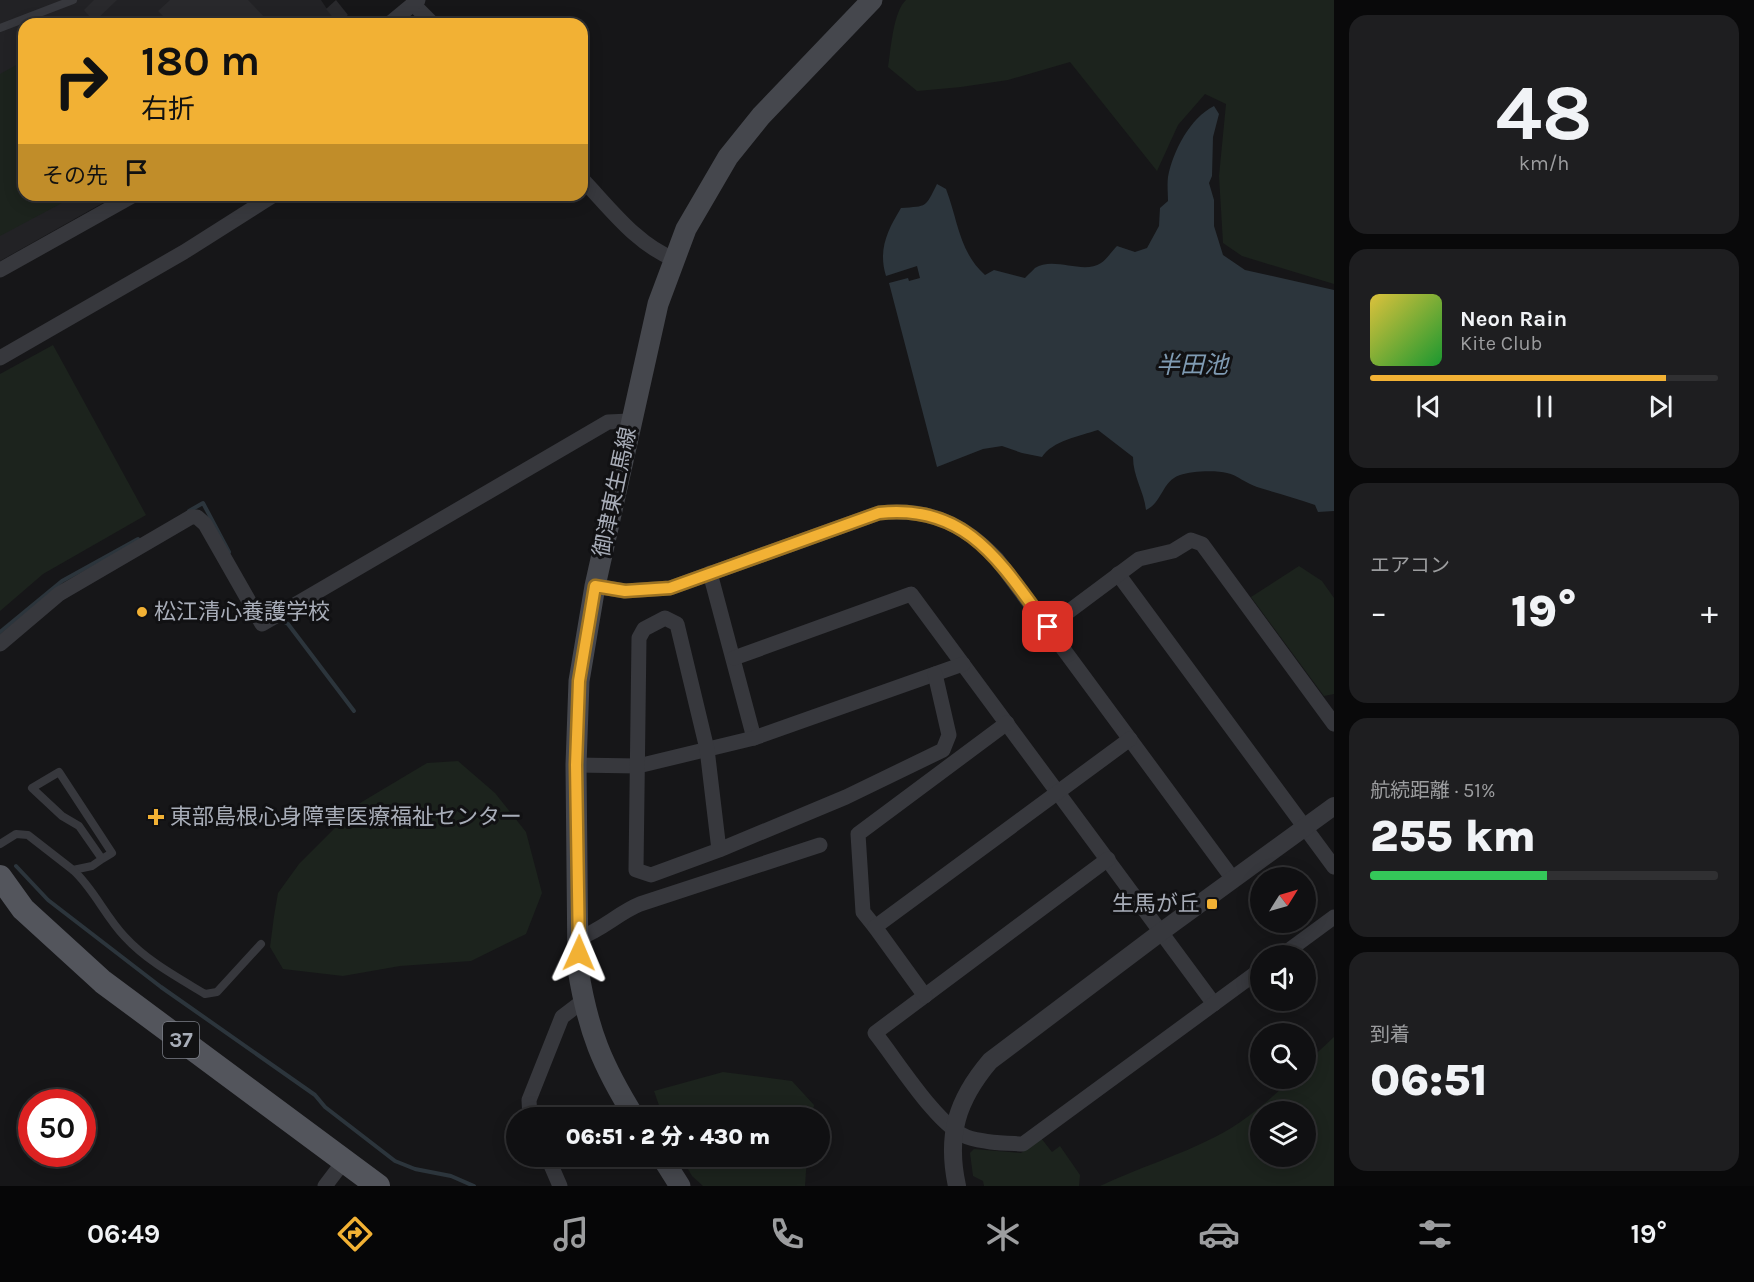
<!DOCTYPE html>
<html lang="ja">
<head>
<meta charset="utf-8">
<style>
	:root { --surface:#101012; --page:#1e1e20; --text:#f1f3f6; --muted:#9c9d9f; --line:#303032; --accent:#f2b134 }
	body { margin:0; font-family:Karla,"Noto Sans JP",sans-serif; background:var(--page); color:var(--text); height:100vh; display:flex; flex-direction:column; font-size:22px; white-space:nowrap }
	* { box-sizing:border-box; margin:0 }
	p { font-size:20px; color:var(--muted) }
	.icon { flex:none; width:33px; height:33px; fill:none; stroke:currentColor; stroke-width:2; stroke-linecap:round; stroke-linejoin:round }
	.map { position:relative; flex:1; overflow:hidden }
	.details { display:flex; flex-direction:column; gap:15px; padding:15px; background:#09090a; width:420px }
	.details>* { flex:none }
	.top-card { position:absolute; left:18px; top:18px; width:570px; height:183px; border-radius:18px; box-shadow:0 3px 15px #0003,0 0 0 2px var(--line); background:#f2b134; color:#111; overflow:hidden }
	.needle { width:39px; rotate:53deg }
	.controls { position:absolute; left:1250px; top:867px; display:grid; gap:12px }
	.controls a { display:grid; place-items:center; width:66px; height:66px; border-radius:50%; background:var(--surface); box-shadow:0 3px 15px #0003,0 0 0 2px var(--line); font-size:30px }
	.speed { position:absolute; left:18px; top:1089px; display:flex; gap:12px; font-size:30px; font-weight:700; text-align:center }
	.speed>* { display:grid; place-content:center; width:78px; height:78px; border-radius:50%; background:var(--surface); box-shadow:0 3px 15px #0003,0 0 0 2px var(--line); line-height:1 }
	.speed .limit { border:9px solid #d22; background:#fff; color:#111 }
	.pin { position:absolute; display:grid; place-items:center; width:51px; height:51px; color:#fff; margin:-26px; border-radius:12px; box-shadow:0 3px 9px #0006 }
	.me { position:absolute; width:66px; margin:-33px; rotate:1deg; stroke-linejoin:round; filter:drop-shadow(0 0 4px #0008) }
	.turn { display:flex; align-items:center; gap:21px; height:126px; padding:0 24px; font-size:27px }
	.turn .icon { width:78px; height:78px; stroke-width:2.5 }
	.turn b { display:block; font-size:42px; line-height:51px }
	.then { display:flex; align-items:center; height:57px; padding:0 24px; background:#0003; gap:12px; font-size:22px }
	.big { font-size:45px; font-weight:800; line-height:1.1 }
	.details .widget { flex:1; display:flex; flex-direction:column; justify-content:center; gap:9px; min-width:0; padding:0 21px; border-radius:18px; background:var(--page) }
	.details .dial { align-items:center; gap:0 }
	.dial b { font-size:78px; line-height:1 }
	.song { display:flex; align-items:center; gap:18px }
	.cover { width:72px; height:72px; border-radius:9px; background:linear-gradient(135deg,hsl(50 70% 55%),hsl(130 70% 35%)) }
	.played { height:6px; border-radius:3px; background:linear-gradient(90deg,var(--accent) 85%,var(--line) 85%) }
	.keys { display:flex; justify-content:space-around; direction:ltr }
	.heat { display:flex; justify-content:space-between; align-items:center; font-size:33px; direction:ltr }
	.charge { height:9px; border-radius:4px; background:linear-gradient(90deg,#34c759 51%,var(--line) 0) }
	.trip { position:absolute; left:506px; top:1107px; width:324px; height:60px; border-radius:30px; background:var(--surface); box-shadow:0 3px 15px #0003,0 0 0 2px var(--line); font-weight:800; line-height:60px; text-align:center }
	.tabs { display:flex; height:96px; justify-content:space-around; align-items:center; background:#060607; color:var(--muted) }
	.tabs .icon { width:42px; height:42px }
	.tabs .on { color:var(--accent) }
	.tabs b { font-size:27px; color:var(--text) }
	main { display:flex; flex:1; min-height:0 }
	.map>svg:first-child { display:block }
</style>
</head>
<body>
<main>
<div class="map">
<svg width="1334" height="1186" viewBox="0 0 1334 1186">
	<rect width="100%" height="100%" fill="#161618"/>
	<polygon fill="#222225" points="0,0 321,0 337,24 24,24 24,195 117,195 0,261"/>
	<g fill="#1c231d" fill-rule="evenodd">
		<path d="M906,0h428v284l-92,-28 -19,-13 -4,-67 7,-72 -21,-10 -27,31 -21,46 -87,-109 -62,18 -47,7 -44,4 -29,-24c3,-18 5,-55 18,-67z"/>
		<polygon points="24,61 24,195 77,195 0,236 0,74"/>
		<polygon points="53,345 146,515 43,574 0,611 0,374"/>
		<polygon points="1299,566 1322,581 1334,598 1334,694 1324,696 1251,597"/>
		<polygon points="458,761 495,793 526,832 542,893 526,934 471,961 400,966 343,976 283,969 270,947 274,916 278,893 299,864 360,803 427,763"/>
		<path d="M1334,1037v149h-234c38,-18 78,-30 115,-49 28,-14 54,-36 76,-58l14,-1v-14zM1260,1112h45v44h-45z"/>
		<polygon points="723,1072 792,1081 814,1105 812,1117 663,1117 654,1091"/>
		<polygon points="1041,1138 1052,1152 1060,1146 1080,1175 1079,1186 984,1186 983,1181 973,1176 970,1153 974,1149 1021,1153"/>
		<polygon points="681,1157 807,1157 805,1186 703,1186 692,1176"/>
	</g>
	<path fill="#2c353c" d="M1214,106l5,8 -6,23 -1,39 -3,7 5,17v26l9,29 22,15 89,20v221l-16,1 -3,-7c-19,-7 -39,-12 -58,-18 -10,-3 -20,-12 -30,-14 -11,-3 -36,-2 -47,2 -18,6 -18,28 -34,35 -2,-19 -13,-33 -13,-53l-35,-27c-18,6 -46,11 -56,27l-20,-4 -20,-7 -19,3 -46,18 -48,-184 19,-5 1,3 11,-3 -3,-12 -31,10c-8,-26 1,-45 15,-68 27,-2 24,0 36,-24l9,5c12,31 13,63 39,86l9,-5 31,8c3,-3 7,-7 10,-10 19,-12 48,7 66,-5 6,-4 11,-12 16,-17l18,6 12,-4 12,-22 1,-18 8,-7c0,-7 -1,-16 0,-24 5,-26 22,-59 46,-71z"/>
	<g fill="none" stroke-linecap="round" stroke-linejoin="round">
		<g stroke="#2c353c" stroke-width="4">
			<polyline points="189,511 203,503 229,552"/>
			<polyline points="258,603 270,613"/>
			<polyline points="279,619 288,624 354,711"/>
			<polyline points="0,632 62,581 138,539"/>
			<polyline points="16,866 48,900 161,987 315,1095 325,1107 395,1161 415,1169 451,1176 474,1186"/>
		</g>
	</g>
	<g fill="#29292c">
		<polygon points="94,0 117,0 94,22 84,10"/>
		<polygon points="170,0 248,0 271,24 171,24 158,11"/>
		<polygon points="336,0 348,15 337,23 326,9"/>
	</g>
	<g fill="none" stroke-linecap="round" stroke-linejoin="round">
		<g stroke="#37383d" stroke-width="8">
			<polyline points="0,28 73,0"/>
			<polyline points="0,844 16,834 28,835 73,870 92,866 102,859 79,826 62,816 32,788 59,772 112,853 102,859"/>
			<path d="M73,870c21,19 32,46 52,67 22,24 52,40 80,57l12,-2 44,-48"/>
		</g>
		<g stroke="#37383d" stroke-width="15">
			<polyline points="413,4 433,24"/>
			<polyline points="389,24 418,0"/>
			<path d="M582,179c27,28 55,66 92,80"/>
			<polyline points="0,270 134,195"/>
			<polyline points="0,358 184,252 274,195"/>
			<polyline points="710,573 754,738"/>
			<polyline points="1118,574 1334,867"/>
			<path d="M595,586l30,5 45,-3 209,-75c50,-5 84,10 118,46l236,320"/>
			<polyline points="1048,627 1139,559 1173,551 1191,540 1202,544 1334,724"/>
			<polyline points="0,644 59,594 191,517 197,517 205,524 262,624 608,422 630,421"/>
			<polyline points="734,658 911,594 1214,1004"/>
			<polyline points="576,765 638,766 754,738 963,664"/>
			<polyline points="719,850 707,749 677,624 665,618 644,629 639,638 636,870 651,875 719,850 846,797 943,750 949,735 935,674"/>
			<path d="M1108,859l-233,174c21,26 63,94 92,104 18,6 38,6 56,7l237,-174"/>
			<polyline points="875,927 863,912 858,834 1007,723"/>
			<path d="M579,938c23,-8 39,-25 61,-34l180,-59"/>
			<polyline points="1281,956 1334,917"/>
			<polyline points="925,996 875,927 1130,739"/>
			<polyline points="530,1118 529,1100 562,1017 583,1001"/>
			<polyline points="547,1156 560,1186"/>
			<polyline points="325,1186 344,1161"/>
		</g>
		<path stroke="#37383d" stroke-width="18" d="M957,1186c-11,-51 0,-86 33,-125l171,-129 173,-126"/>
		<g stroke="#45474d" stroke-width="21">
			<path d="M635,1118c-33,-53 -47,-87 -57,-149l-2,-204 3,-84 16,-95 63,-282 28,-75 42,-72 33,-41 111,-116"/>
			<polyline points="661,1156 680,1186"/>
		</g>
		<polyline stroke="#53555c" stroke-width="24" points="0,877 23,909 103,982 378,1186"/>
	</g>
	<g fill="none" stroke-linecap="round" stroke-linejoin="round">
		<g stroke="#9d7322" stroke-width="15">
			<path id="route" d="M579,953l-3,-188 3,-84 16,-95 30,5 45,-3 209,-75c89,-10 123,52 169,114"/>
		</g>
		<use href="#route" stroke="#f2b134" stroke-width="10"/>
	</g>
	<g fill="#f2b134" stroke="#111113" stroke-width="2">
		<circle cx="142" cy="612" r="6"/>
		<path d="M153 808h6v6h6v6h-6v6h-6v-6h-6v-6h6z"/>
		<rect x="1206" y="898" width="12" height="12" rx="3"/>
	</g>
	<g text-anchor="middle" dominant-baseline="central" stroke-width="6" stroke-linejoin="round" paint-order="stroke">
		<rect fill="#111113" stroke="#7b7e86" stroke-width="1.5" x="163" y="1022" width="36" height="36" rx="4.5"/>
		<g font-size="21" font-weight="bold" fill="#a8adb8">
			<text x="181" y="1040">37</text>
		</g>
		<g font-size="22" fill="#a8adb8" stroke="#111113">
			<text transform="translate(615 492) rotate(-78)">御津東生馬線</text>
		</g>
		<g font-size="22" fill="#a8adb8" stroke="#111113" text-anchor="start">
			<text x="154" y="612">松江清心養護学校</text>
			<text x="170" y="817">東部島根心身障害医療福祉センター</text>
			<text x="1200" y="904" text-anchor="end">生馬が丘</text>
		</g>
		<g font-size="24" font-style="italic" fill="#7f9bb3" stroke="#111113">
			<text x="1192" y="365">半田池</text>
		</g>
	</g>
</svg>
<div class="controls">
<a><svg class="needle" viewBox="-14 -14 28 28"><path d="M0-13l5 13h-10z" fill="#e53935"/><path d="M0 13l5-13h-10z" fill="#9c9d9f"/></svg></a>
<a><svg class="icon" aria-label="sound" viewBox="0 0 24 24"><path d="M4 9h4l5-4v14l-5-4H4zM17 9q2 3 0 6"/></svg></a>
<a><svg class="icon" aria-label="search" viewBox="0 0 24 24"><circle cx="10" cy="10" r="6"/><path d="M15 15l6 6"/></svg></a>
<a><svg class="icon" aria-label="layers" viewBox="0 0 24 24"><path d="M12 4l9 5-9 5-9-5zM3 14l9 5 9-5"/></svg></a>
</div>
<div class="speed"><div class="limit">50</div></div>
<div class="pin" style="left:1048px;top:627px;background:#d93025"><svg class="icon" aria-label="arrive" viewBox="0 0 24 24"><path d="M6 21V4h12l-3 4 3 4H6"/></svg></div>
<svg class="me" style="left:579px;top:953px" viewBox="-20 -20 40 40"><path d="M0-17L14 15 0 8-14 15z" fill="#f2b134" stroke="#fff" stroke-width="4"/></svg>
<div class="trip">06:51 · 2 分 · 430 m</div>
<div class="top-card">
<div class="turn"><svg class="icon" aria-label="right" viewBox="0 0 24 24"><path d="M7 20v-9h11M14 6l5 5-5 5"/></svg><div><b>180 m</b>右折</div></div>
<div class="then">その先<svg class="icon" aria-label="arrive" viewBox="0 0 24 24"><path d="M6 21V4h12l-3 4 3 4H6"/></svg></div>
</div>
</div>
<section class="details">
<div class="widget dial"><b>48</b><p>km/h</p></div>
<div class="widget">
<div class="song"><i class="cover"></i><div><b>Neon Rain</b><p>Kite Club</p></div></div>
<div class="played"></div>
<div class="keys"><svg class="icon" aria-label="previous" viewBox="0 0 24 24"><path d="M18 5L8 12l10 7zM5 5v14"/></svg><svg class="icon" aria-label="pause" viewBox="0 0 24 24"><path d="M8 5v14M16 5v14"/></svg><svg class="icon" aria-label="next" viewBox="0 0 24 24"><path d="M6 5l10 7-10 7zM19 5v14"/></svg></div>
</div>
<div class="widget"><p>エアコン</p>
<div class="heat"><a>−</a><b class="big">19°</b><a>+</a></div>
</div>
<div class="widget"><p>航続距離 · 51%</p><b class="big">255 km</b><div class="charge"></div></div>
<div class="widget"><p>到着</p><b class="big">06:51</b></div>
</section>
</main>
<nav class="tabs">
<b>06:49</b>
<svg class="icon on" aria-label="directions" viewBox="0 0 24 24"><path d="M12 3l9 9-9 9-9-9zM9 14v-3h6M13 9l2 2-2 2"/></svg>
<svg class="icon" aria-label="music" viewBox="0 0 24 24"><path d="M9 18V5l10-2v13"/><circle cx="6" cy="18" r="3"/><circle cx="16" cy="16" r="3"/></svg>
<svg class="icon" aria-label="phone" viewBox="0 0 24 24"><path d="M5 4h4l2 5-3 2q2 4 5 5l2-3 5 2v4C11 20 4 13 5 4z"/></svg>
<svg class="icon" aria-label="climate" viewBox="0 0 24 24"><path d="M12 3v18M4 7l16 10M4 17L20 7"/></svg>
<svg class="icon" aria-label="car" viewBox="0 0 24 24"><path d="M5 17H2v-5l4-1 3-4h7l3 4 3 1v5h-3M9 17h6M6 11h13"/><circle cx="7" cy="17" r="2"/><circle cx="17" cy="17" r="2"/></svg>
<svg class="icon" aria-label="filters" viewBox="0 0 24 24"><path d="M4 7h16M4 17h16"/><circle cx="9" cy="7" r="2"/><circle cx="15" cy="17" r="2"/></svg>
<b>19°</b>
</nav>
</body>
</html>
